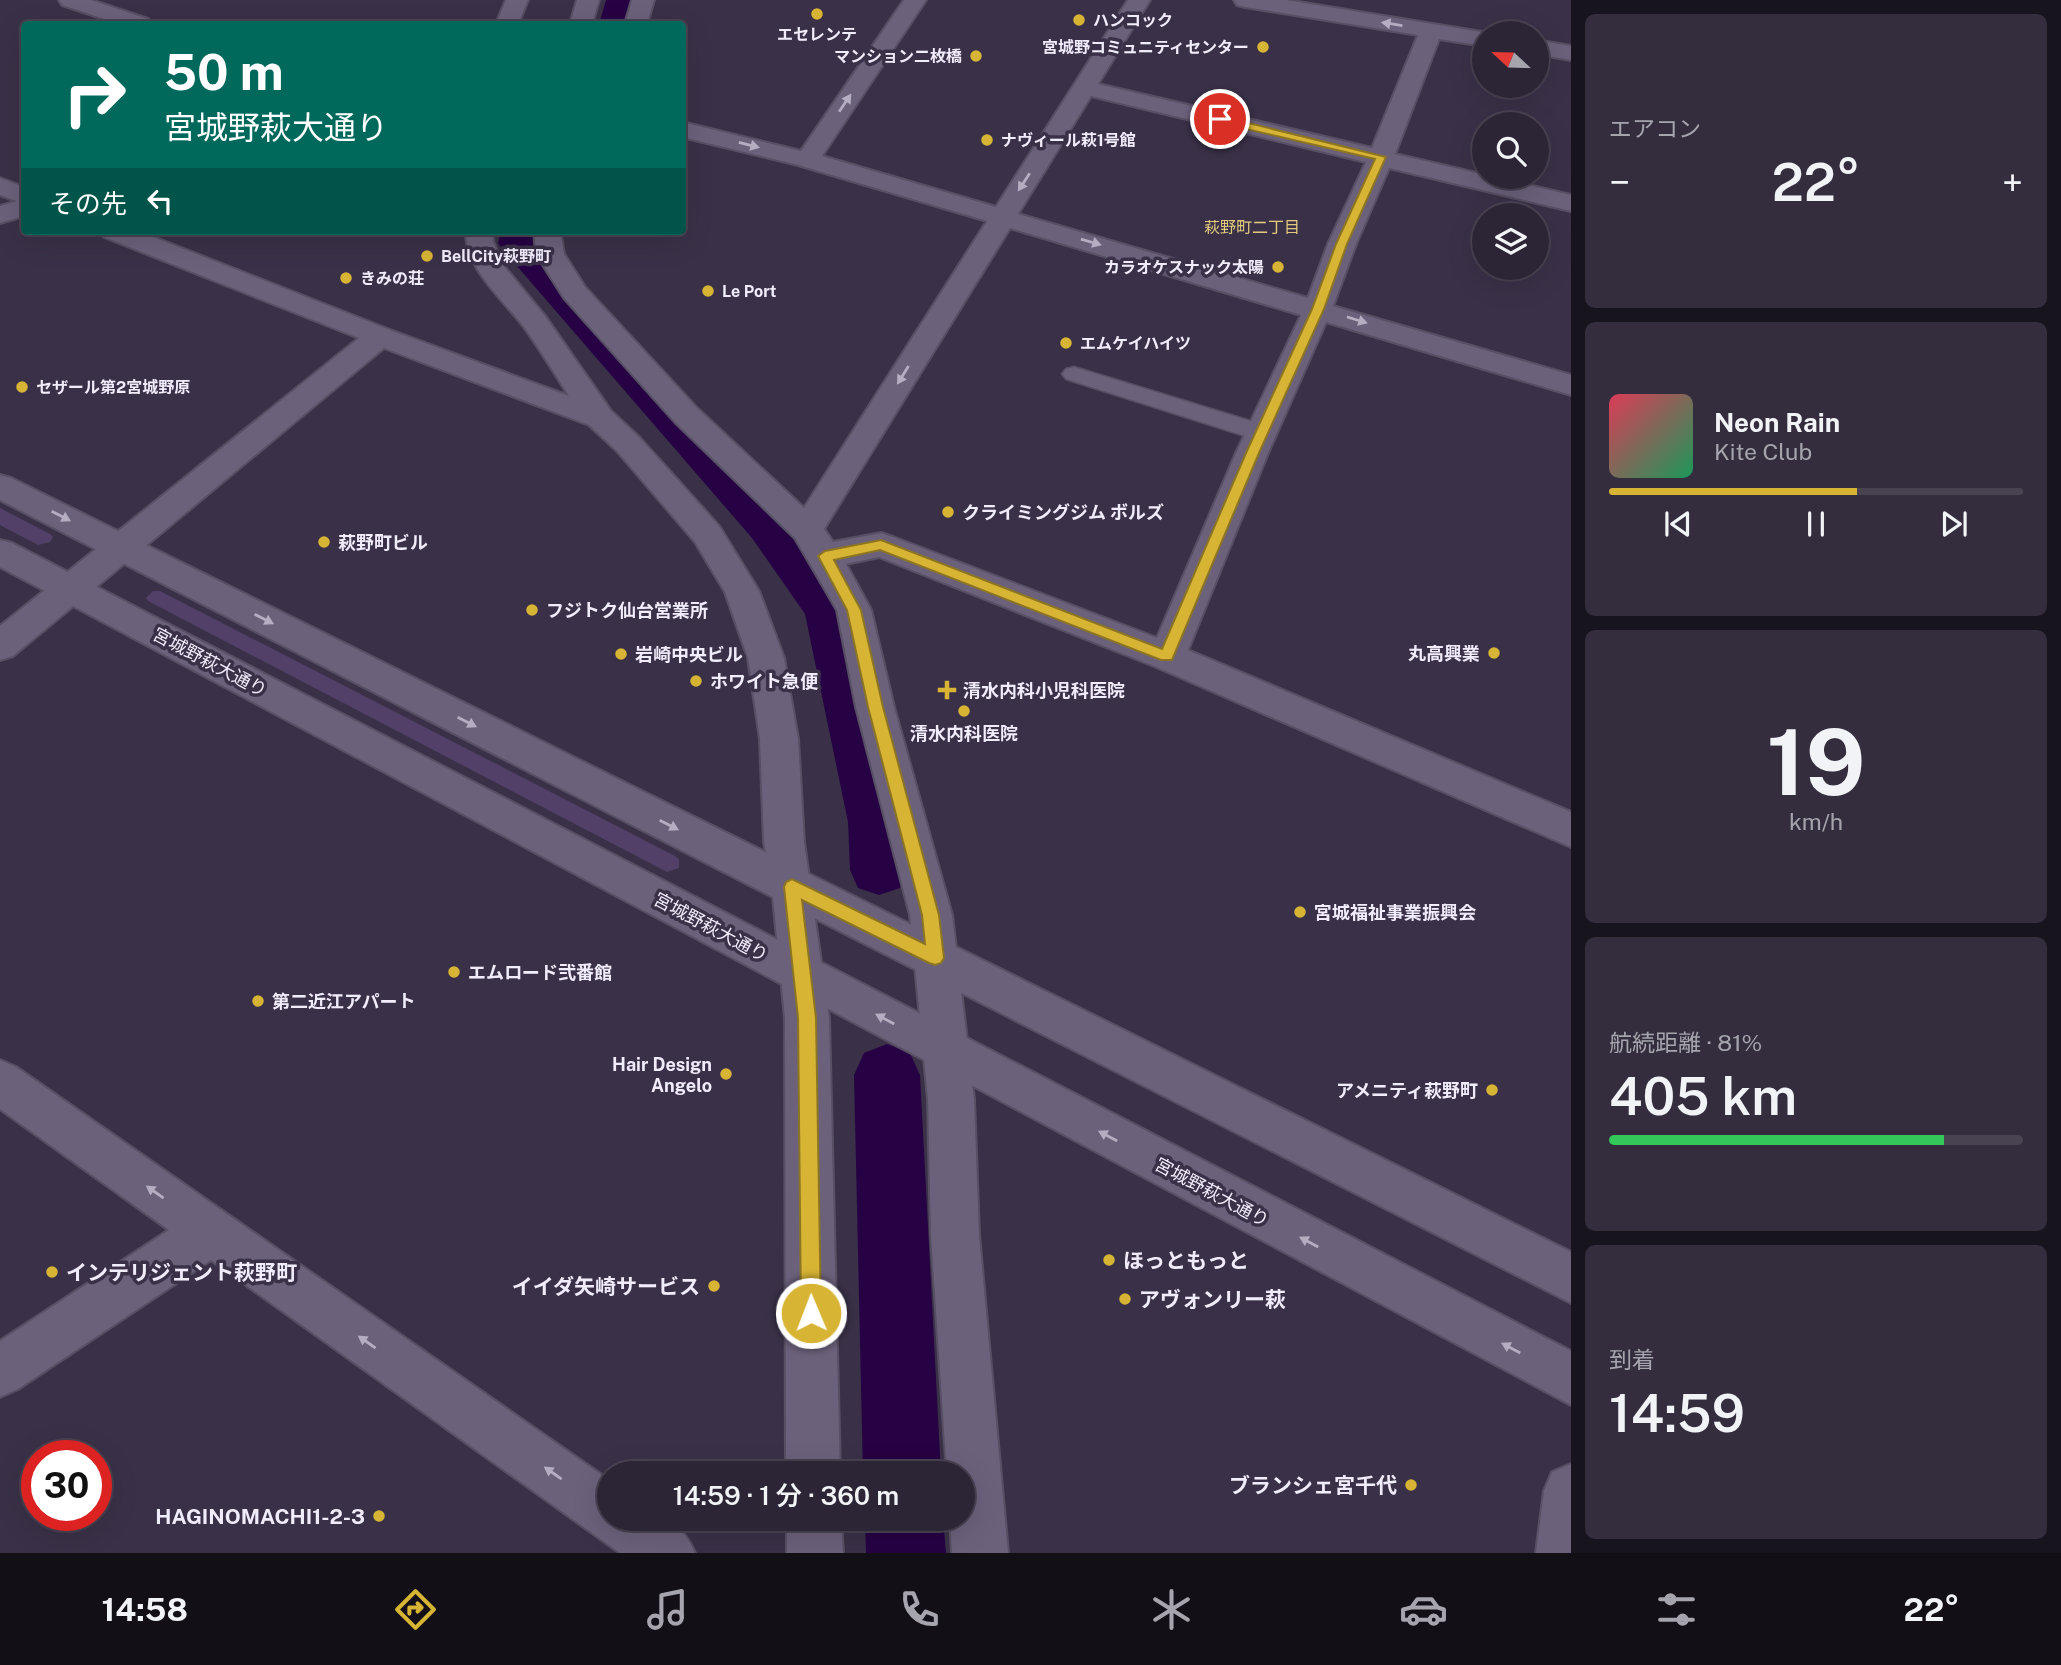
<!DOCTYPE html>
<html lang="ja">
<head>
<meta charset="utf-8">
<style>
	:root { --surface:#2c2536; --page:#342d3e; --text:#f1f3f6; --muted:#a6a5ad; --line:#484251; --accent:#d7b434 }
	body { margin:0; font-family:"Public Sans","Noto Sans JP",sans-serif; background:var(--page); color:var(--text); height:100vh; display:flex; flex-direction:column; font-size:26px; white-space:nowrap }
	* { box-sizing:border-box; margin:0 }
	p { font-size:23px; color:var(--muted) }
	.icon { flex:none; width:38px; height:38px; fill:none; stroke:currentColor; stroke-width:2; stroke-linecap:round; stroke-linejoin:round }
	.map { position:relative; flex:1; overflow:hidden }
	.drawer { display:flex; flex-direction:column; gap:14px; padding:14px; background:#18141e; width:490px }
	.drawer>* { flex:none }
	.hud { position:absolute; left:21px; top:21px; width:665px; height:214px; border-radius:7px; box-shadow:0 7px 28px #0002,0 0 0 2px var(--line); background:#00695c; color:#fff; overflow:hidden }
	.needle { width:46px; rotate:292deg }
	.tools { position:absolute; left:1472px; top:21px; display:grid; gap:14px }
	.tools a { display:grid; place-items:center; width:77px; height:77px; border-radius:50%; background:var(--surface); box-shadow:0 7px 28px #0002,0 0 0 2px var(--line); font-size:35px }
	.speed { position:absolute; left:21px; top:1440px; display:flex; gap:14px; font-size:35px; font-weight:700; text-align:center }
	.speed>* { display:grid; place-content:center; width:91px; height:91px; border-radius:50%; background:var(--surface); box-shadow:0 7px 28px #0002,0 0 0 2px var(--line); line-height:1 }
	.speed .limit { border:10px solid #d22; background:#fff; color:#111 }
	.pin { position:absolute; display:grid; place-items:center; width:60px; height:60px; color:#fff; margin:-30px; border:4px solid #fff; border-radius:50%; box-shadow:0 2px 7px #0007 }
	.me { position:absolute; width:77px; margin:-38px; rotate:359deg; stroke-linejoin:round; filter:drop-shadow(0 0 5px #0008) }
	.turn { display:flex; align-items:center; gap:24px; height:147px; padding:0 28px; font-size:32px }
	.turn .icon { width:91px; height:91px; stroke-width:2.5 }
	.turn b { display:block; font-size:49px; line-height:60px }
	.then { display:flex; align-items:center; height:66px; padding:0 28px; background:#0003; gap:14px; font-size:26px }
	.big { font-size:52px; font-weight:600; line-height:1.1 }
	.drawer .widget { flex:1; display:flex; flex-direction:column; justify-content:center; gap:10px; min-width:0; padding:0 24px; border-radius:10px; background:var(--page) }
	.drawer .dial { align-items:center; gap:0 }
	.dial b { font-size:91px; line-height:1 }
	.song { display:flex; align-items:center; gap:21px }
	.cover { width:84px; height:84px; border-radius:10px; background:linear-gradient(135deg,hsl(350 70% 55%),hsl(150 70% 35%)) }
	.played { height:7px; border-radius:4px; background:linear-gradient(90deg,var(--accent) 60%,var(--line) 60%) }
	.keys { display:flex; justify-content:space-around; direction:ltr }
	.heat { display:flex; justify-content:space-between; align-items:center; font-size:38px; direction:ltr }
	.charge { height:10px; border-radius:5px; background:linear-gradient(90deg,#34c759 81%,var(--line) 0) }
	.trip { position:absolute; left:597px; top:1461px; width:378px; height:70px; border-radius:35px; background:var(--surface); box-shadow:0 7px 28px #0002,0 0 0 2px var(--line); font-weight:600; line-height:70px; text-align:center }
	.dock { display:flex; height:112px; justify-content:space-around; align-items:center; background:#120f16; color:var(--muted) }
	.dock .icon { width:49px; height:49px }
	.dock .on { color:var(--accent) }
	.dock b { font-size:32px; color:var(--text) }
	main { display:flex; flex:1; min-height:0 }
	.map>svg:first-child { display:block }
</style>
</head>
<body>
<main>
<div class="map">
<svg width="1571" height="1553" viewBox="0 0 1571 1553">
	<rect width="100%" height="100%" fill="#3a3148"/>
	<g fill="#524069">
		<polygon points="0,508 50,534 53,537 50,542 38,545 0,525"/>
		<polygon points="153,591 160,591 675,856 679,859 679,868 667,872 148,601 146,598"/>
	</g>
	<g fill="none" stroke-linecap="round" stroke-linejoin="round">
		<g fill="#260244" fill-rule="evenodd">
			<polygon points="606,0 638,0 631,24 599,24"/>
			<polygon points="501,231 541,231 538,241 786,514 848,597 855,610 906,822 908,870 900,888 879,895 858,888 850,870 848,822 805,614 752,538 504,251 498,243"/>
			<polygon points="887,1044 910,1053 920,1075 941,1474 863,1474 854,1075 864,1053"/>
			<polygon points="865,1519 943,1519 946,1553 866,1553"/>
		</g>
		<g stroke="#574f63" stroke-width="3">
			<polygon id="service" points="1074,367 1270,427 1273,433 1270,439 1261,441 1066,379 1062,374 1066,369"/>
		</g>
		<g stroke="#574f63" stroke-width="4">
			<g id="minor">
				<polygon points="59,0 91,0 148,19 151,24 120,24 62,5"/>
				<polygon points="506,0 528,0 518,24 496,24"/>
				<polygon points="577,0 599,0 592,24 570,24"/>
				<polygon points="632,0 654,0 647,24 625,24"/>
				<path d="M904,0h22l-104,156 174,51 132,-207h22l-52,84 274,64 46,-113 -173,-28 -8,-2 -3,-5h52l202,33h-4v13l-45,-7 -44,115 176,41v16l-182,-43 -33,76 -23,62 238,69v20l-245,-73 -58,131 -80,197 383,162v35l-417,-181 -275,-109 -33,7 25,46 23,97 58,208 22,184 5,136 29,318h-56l-2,-34h12v-45h-15l-16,-239 -3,-136 -18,-184 -54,-208 -19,-97 -42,-72 -120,-116 -111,-124 -28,-44 -2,-23h26l4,23 21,33 112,121 107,100 183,-287 -189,-56 -116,-28v-15l119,29zM1091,96l275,66 -38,82 -20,54 -290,-84zM1010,228l291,87 -65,138 -79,185 -264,-101 -12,-4 -48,9 -9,-13z"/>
				<polygon points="1536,40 1571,46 1571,60 1536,54"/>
				<polygon points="0,178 24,187 24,204 0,195"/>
				<path d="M101,231h37l252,99 179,66c-15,-23 -29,-47 -45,-69 -21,-28 -59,-58 -58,-96h26l1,10 9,23 43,52 66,95 28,26 80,89 40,65 25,67 14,81 6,103 25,176 11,456h-54l-1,-456 -13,-131 -8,-45 -4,-103 -12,-81 -23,-66 -30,-50 -78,-91 -28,-26 -205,-77 -371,308 -13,4v-34l359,-288 -255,-101z"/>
				<path d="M0,1060l16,7 593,413v39c41,0 67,-10 86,34h-75l-409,-293 -193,129 -18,8v-56l169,-111 -169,-121z"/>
				<polygon points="1571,1464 1571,1553 1536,1553 1544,1491 1552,1472"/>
				<polygon points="787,1519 841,1519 843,1553 787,1553"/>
			</g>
		</g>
		<g stroke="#574f63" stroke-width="4">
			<g id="tertiary">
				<polygon points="24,199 24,216 0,223 0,206"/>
				<polygon points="0,475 11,478 1571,1252 1571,1303 716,868 0,500"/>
				<polygon points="0,540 12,543 1571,1351 1571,1405 0,567"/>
			</g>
		</g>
		<use href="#service" fill="#6b617b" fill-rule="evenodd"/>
		<use href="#minor" fill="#6b617b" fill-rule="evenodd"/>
		<use href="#tertiary" fill="#6b617b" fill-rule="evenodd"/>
	</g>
	<defs><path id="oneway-solid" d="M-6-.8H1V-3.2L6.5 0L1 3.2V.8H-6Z" transform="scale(1.75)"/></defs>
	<g fill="#b5adc1">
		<use href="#oneway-solid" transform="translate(1392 24) rotate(-171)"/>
		<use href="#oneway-solid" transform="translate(845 103) rotate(-56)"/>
		<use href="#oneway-solid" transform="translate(749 145) rotate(14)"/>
		<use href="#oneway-solid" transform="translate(1024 182) rotate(123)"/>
		<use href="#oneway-solid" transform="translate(1091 242) rotate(16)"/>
		<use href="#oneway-solid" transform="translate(1357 320) rotate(17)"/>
		<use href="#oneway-solid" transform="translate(903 375) rotate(122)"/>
		<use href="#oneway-solid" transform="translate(61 516) rotate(27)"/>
		<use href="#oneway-solid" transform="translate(264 619) rotate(27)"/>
		<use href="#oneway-solid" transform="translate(467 722) rotate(27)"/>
		<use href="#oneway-solid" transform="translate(669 825) rotate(27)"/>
		<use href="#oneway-solid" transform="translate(885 1019) rotate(-152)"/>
		<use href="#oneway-solid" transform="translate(1108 1136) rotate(-152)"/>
		<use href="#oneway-solid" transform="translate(155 1192) rotate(-145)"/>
		<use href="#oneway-solid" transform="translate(1309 1242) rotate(-152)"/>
		<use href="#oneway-solid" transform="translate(367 1342) rotate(-145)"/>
		<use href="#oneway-solid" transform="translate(1511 1348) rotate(-152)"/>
		<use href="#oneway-solid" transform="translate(553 1473) rotate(-145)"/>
	</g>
	<polygon fill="#d7b434" stroke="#8c7522" stroke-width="2" points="1220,116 1386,157 1347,244 1324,309 1259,453 1172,660 1161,660 880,550 834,560 861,610 883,707 939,915 944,958 941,963 935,965 929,963 802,900 816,1018 821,1313 818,1320 811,1323 804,1320 801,1313 798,1018 784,887 786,882 792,879 798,882 925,944 922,915 868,707 847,610 818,556 825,551 881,540 1162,649 1246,453 1312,309 1336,244 1375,159 1216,122 1216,117"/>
	<g fill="#d7b434" stroke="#3a3148" stroke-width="2.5">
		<circle cx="817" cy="14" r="7"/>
		<circle cx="1079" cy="20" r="7"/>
		<circle cx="1263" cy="47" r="7"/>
		<circle cx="976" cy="56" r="7"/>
		<circle cx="987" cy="140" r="7"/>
		<circle cx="427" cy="256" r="7"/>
		<circle cx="1278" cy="267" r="7"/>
		<circle cx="346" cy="278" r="7"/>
		<circle cx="708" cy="291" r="7"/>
		<circle cx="1066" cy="343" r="7"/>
		<circle cx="22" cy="387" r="7"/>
		<circle cx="948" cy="512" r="7"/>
		<circle cx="324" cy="542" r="7"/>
		<circle cx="532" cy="610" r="7"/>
		<circle cx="1494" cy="653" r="7"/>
		<circle cx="621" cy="654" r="7"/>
		<circle cx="696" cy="681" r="7"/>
		<path d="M943.5 679.5h7v7h7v7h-7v7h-7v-7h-7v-7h7z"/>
		<circle cx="964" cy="711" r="7"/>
		<circle cx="1300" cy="912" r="7"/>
		<circle cx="454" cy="972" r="7"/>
		<circle cx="258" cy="1001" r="7"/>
		<circle cx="726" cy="1074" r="7"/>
		<circle cx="1492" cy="1090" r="7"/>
		<circle cx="1109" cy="1260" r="7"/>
		<circle cx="52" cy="1272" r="7"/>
		<circle cx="714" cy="1286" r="7"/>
		<circle cx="1125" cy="1299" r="7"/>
		<circle cx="1411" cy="1485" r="7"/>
		<circle cx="379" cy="1516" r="7"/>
	</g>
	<g text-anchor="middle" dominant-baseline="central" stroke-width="7" stroke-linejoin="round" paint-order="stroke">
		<g font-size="16" font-weight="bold" fill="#f1ecfb" stroke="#3a3148" text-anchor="start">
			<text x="1093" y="20">ハンコック</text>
			<text x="817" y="34" text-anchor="middle">エセレンテ</text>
			<text x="1249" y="47" text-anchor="end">宮城野コミュニティセンター</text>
			<text x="962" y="56" text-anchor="end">マンション二枚橋</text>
			<text x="1001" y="140">ナヴィール萩1号館</text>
			<text x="441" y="256">BellCity萩野町</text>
			<text x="1264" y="267" text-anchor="end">カラオケスナック太陽</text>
			<text x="360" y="278">きみの荘</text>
			<text x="722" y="291">Le Port</text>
			<text x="1080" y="343">エムケイハイツ</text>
			<text x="36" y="387">セザール第2宮城野原</text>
		</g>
		<g font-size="16" fill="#e2ca7d" stroke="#3a3148">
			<text x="1252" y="227">萩野町二丁目</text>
		</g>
		<g font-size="18" font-weight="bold" fill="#f1ecfb" stroke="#3a3148" text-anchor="start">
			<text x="962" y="512">クライミングジム ボルズ</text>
			<text x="338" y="542">萩野町ビル</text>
			<text x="546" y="610">フジトク仙台営業所</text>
			<text x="1480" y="653" text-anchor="end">丸高興業</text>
			<text x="635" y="654">岩崎中央ビル</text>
			<text x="710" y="681">ホワイト急便</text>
			<text x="963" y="690">清水内科小児科医院</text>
			<text x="964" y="733" text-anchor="middle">清水内科医院</text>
			<text x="1314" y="912">宮城福祉事業振興会</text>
			<text x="468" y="972">エムロード弐番館</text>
			<text x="272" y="1001">第二近江アパート</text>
			<text x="712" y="1064" text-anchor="end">Hair Design<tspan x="712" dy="21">Angelo</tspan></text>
			<text x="1478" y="1090" text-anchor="end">アメニティ萩野町</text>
		</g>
		<g font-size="18" fill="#f1ecfb" stroke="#3a3148">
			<text transform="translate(210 662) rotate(28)">宮城野萩大通り</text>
			<text transform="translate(711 927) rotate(28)">宮城野萩大通り</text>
			<text transform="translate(1212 1192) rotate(28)">宮城野萩大通り</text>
		</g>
		<g font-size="21" font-weight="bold" fill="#f1ecfb" stroke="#3a3148" text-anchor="start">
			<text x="1123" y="1260">ほっともっと</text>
			<text x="66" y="1272">インテリジェント萩野町</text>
			<text x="700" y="1286" text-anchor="end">イイダ矢崎サービス</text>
			<text x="1139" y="1299">アヴォンリー萩</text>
			<text x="1397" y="1485" text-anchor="end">ブランシェ宮千代</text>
			<text x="365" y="1516" text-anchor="end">HAGINOMACHI1-2-3</text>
		</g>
	</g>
</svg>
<div class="tools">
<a><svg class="needle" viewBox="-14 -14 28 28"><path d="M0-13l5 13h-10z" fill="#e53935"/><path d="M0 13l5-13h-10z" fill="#a6a5ad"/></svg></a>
<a><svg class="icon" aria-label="search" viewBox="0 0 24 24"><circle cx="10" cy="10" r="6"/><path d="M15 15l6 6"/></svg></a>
<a><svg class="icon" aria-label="layers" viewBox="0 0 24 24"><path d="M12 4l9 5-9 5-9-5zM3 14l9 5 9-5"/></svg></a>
</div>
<div class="speed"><div class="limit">30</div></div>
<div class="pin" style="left:1220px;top:119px;background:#d93025"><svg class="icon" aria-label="arrive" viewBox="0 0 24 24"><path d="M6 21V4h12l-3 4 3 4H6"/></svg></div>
<svg class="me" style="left:811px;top:1313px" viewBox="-20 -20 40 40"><circle r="17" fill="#d7b434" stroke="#fff" stroke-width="3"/><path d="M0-11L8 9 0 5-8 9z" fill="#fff"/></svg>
<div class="trip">14:59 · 1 分 · 360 m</div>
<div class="hud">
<div class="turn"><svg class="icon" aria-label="right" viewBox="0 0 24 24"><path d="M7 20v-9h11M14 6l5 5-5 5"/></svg><div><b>50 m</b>宮城野萩大通り</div></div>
<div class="then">その先<svg class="icon" aria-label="left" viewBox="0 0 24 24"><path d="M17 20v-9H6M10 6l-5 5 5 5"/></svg></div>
</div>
</div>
<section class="drawer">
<div class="widget"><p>エアコン</p>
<div class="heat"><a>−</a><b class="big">22°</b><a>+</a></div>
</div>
<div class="widget">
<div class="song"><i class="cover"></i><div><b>Neon Rain</b><p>Kite Club</p></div></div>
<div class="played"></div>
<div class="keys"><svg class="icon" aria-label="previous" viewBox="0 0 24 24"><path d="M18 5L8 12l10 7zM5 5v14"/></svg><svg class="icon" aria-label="pause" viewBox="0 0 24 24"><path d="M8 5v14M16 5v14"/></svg><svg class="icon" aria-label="next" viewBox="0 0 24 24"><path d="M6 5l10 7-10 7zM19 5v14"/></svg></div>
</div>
<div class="widget dial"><b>19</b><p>km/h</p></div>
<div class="widget"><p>航続距離 · 81%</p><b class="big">405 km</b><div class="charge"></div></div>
<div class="widget"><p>到着</p><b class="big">14:59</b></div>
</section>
</main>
<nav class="dock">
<b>14:58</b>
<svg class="icon on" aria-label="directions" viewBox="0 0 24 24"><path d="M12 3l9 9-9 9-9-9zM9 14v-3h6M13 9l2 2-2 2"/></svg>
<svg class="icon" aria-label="music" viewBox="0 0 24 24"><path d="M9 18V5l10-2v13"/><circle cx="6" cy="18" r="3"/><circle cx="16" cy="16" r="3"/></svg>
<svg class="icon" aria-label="phone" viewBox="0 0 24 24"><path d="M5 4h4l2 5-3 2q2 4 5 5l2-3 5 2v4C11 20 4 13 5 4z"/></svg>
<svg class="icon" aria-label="climate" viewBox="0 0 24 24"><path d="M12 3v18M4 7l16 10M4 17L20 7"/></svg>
<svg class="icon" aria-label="car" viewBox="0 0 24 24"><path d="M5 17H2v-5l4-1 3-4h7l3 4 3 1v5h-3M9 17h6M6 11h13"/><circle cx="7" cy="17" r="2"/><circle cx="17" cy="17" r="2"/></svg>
<svg class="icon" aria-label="filters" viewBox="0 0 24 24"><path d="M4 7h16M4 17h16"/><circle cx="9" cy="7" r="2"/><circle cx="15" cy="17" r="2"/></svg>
<b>22°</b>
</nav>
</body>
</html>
